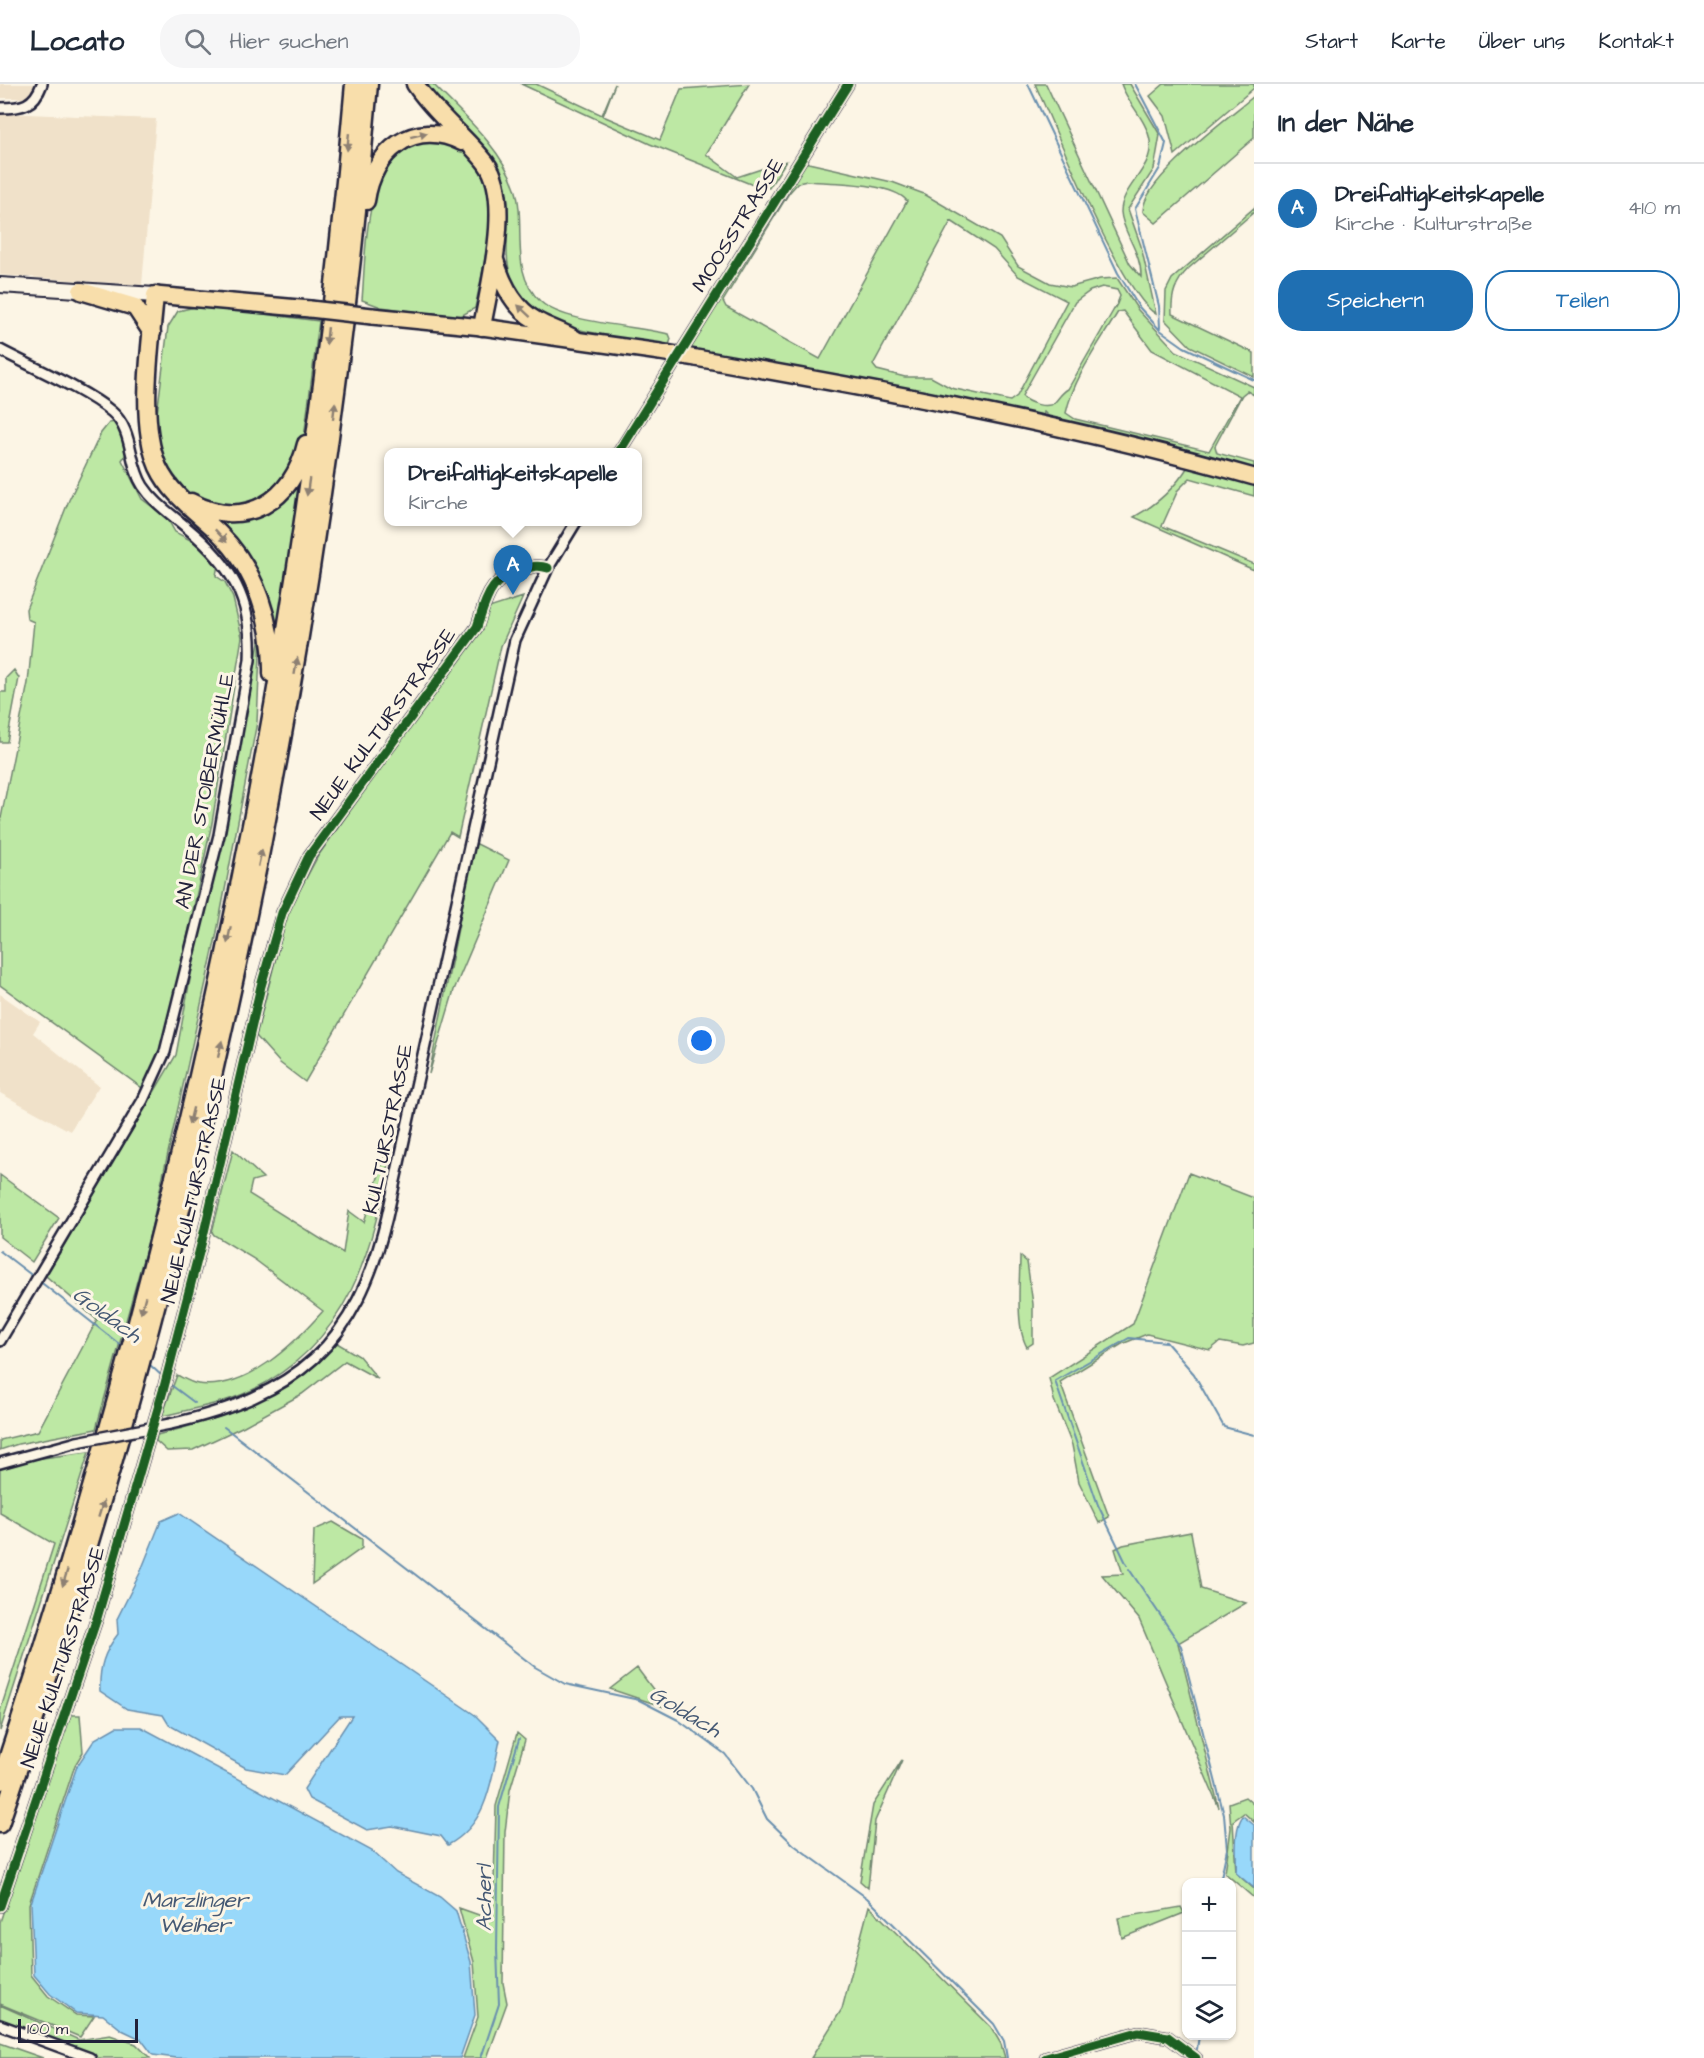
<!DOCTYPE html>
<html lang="de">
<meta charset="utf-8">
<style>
body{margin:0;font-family:"Architects Daughter",sans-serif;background:#f6f6f7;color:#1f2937}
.controls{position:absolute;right:18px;bottom:18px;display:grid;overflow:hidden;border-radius:12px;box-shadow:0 2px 4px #0004}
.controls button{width:54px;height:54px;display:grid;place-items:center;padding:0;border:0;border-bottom:2px solid #e0e1e3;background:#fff;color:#1f2937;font:30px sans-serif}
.scale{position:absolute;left:18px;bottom:15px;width:120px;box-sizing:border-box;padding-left:6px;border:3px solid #22223b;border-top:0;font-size:16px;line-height:21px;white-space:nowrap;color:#22223b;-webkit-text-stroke:4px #fcf5e5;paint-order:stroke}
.you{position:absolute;left:702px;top:957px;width:21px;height:21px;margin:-15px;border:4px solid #fff;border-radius:50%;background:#1a73e8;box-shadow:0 0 0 9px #1a73e833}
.badge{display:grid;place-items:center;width:39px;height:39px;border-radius:50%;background:#1f6fb2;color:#fff;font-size:20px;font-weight:700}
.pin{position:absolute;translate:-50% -50px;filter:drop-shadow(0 2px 3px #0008)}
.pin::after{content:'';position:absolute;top:32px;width:21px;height:18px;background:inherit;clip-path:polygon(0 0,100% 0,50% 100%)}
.popup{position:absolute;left:384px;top:364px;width:258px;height:78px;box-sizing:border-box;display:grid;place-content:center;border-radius:12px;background:#fff;filter:drop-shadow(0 2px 4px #0005);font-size:20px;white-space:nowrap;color:#747a83}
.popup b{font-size:22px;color:#1f2937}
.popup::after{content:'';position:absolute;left:50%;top:100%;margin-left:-12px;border:12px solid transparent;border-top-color:#fff}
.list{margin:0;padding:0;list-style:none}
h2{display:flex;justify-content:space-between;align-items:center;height:78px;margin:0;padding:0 24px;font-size:26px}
h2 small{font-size:20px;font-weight:400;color:#747a83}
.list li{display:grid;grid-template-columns:39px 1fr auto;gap:18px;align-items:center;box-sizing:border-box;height:90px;padding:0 24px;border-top:2px solid #e0e1e3}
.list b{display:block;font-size:22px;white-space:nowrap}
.list p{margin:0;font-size:20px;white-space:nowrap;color:#747a83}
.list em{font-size:20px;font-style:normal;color:#747a83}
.actions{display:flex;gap:12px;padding:18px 24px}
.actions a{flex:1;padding:14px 0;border:2px solid #1f6fb2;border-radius:24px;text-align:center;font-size:21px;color:#1f6fb2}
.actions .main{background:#1f6fb2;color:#fff}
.icon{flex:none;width:33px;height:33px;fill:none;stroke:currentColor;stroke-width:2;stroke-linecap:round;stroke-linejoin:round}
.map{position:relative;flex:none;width:1254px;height:1974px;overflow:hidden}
header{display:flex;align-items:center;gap:36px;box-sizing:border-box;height:84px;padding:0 30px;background:#fff;border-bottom:2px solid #e0e1e3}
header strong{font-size:28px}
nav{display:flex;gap:33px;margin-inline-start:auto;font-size:21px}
.search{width:420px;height:54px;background:#f6f6f7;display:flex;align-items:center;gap:15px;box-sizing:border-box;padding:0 21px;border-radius:24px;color:#747a83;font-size:22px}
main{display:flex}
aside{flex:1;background:#fff}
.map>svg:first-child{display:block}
.built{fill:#f0e1c9}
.green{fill:#bde8a4;stroke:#708570;stroke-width:1.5;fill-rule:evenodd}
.water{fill:#98d8fa;stroke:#698fae;stroke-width:1.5}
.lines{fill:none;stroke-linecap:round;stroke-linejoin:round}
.stream{stroke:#698fae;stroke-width:2}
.minor-casing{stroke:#22223b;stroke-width:14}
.secondary-casing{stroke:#22223b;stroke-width:18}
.primary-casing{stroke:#22223b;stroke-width:20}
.motorway-casing{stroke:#22223b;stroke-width:21}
.minor{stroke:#fcf5e5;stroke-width:9}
.secondary{stroke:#fcf5e5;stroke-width:14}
.primary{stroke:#f8deab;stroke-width:15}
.motorway{stroke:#f8deab;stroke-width:16}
.minor-bridge-casing{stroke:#22223b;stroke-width:14;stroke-linecap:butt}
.primary-bridge-casing{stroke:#22223b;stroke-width:20;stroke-linecap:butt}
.minor-bridge{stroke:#fcf5e5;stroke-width:9}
.primary-bridge{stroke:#f8deab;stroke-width:15}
.cycleway-casing{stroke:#fcf5e5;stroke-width:13}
.cycleway{stroke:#1b5e20;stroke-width:9}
.oneway{fill:#8d8073}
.labels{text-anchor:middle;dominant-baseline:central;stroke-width:6;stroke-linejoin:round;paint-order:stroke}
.street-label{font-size:21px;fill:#22223b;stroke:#fcf5e5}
.water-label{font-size:22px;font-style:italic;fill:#455974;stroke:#fcf5e5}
</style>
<header>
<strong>Locato</strong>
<div class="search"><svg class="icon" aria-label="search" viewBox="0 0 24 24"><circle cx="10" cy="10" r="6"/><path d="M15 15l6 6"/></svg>Hier suchen</div>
<nav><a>Start</a><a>Karte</a><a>Über uns</a><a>Kontakt</a></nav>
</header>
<main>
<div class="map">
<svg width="1254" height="1974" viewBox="0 0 1254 1974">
<rect width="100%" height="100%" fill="#fcf5e5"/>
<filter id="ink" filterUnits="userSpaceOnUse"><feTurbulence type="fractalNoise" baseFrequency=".0167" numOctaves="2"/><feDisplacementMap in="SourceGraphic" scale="12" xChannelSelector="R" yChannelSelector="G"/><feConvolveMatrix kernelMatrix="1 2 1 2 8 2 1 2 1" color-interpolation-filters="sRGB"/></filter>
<g filter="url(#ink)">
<!-- built -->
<path class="built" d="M0,0H36L33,10L27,14H0Z
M0,29L156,35L142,201L0,191Z
M0,910L40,938L33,949L99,1002L70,1047L0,1009Z"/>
<!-- green -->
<path class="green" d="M423,0H433C462,30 501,63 515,104C527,141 508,188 541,218C564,239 637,242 669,250L671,255L669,261H659C597,247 506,249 507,165C507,138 512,109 499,84C487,59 462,45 443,25C436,17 430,8 423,0Z
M521,0H536L602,31L615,0L603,32L660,56L681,5L749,0L706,70L737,93L786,77L769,104L753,101L650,60Z
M1035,0H1046L1130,180L1141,193C1142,169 1122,148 1121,128C1121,102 1154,85 1150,57C1147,36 1128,20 1121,0H1130L1160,51L1154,85L1128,125L1141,162L1156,230C1122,211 1055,43 1035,0Z
M1164,0H1254V4L1175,71L1165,32L1150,12Z
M1254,12V54L1156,139L1143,128C1141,97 1229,33 1254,12Z
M445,57C453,60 463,64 470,69C507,102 483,183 475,224L459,233L381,223L362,216C366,173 363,70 417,58C426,56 436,57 445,57Z
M804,78L892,98L924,110L1000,154L1018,182L1050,199L1071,203L1100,195L1117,194L1138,226L1176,267L1254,303V311L1247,307L1242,311L1215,362L1217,369L1254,379V388L1055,339L1044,328L1043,332L687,264ZM807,97C830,99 893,98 907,117L820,275L726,223L723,217L789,109L798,99ZM951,137L994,165L1018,192L1067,217L1017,312L1010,317L951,304L931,293H905L877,286L873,281ZM1102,203L1117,206L1120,212L1117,220L1068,305C1061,309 1059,314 1054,319C1047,325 1027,319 1022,312L1024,308L1075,218L1090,207ZM1123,227L1152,266L1240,312L1209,367L1075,335L1066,329C1074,293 1099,260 1118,228Z
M1254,124V128L1189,184C1175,198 1171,211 1172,230L1254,269V293L1190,262L1165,236L1166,207L1172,195Z
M199,222L319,237L303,361L277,410L229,427L189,412L164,382L158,352L157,330L168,243L178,227Z
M116,338L121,344L126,370L122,376L142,415L167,434L175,448L196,459L218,480L216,492L225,498L233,514L242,553L212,739L164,961L145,1006L0,901V739L28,599L34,538L27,535L26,525L69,416L101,349L109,339Z
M1189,381L1254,399V412L1190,394L1178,406L1162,442L1254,480V486L1134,433C1158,420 1175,404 1189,381Z
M298,397L300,398L276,557L271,533L198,427L220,435Z
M523,513L501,562L458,753L450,748L305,998L280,979L256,952L287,830L318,772L484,537L489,524Z
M261,547L257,638L216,853L150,1150L96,1345L18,1360L0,1366V1356L38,1347L97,1236L46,1192L176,971L200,842L228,728Z
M14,586L19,594L7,658H0V608H6V594Z
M475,759L509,776L454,906L429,990Z
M233,1066L263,1094L252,1097L249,1110L343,1169L349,1127L364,1138L386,1068L391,1069C371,1169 350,1259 250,1307C223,1320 191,1325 162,1332L177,1291C183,1294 191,1299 198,1300C247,1307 294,1260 323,1227L254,1175L214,1151L212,1148Z
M1189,1089L1254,1114V1259L1243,1262L1220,1258L1210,1266L1147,1250L1122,1260L1060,1298L1109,1433L1099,1439L1079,1398L1072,1361L1054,1316L1049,1294L1133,1240Z
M0,1091L59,1134L32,1178L0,1153Z
M1020,1172L1027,1178L1033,1220V1259L1027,1263C1015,1244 1020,1195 1020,1172Z
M337,1259L359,1272L378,1295L345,1277L302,1310L244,1342L193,1366L167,1367L156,1357L157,1351C234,1330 279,1317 337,1259Z
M89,1368L0,1647V1627L54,1460L0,1429V1385L35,1375Z
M333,1438L362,1455V1464L312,1500L314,1446Z
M1191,1448L1201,1505L1246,1519L1178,1559L1219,1724L1139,1535L1102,1491L1123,1490L1115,1465L1123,1461Z
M637,1584L667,1624L610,1605Z
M67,1631H80L83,1668L75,1681L29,1820L31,1891L48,1912L76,1931L94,1932L80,1953L0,1920V1838Z
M517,1649L525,1656L510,1706L505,1748L503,1899L507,1919L487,1974H463L478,1933L474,1878L459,1824L493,1836L496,1722Z
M902,1676L875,1737L868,1804L860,1797L873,1721Z
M1245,1713L1254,1721V1738L1244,1729L1233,1737L1236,1789L1254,1805V1814L1225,1789L1231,1744L1229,1719Z
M869,1822L991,1943L1001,1960L1005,1974H811L842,1925Z
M1181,1823L1184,1829L1122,1854L1118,1834Z
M0,1921L79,1956L110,1951L136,1960L150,1974H95L0,1936Z
M0,1959L43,1974H0Z"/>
<!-- water -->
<path class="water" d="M179,1429L475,1631L500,1656C491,1698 488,1739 448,1761L441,1752L392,1742L367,1746L309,1715L304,1705L352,1632H340L285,1691L246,1684L169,1641L163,1631L127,1625L100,1607C99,1583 104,1568 118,1550L117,1535L140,1489L161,1437Z
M116,1643H141L372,1767L396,1789L440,1813L456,1827L471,1878L475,1931L460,1974H176L153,1971L141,1955L122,1946L103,1931L76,1929L50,1910L34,1891L31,1819L77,1682L95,1655Z
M1243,1732L1254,1741V1804L1236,1789C1237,1774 1233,1744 1243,1732Z"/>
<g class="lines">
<!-- stream -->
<path class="stream" d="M1028,0L1118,189L1139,223L1160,246L1184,263L1254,296
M1135,0L1166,59L1160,84L1135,125L1159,222L1160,244
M0,1167L34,1193
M38,1196L123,1263
M148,1279L164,1294
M167,1298L195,1319
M224,1343L535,1583L565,1600L639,1616L678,1636L725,1670L752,1705L767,1735L794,1761L867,1814L994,1940L1004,1957L1007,1974
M1127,1481L1098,1421L1055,1297L1129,1254L1166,1258L1194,1290L1224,1343L1254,1351
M1129,1485L1181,1562L1224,1731L1227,1765L1220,1798
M1197,1965L1199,1952
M481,1974L499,1920L497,1865L499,1723L519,1655"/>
<!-- minor casing -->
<g class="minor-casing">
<path id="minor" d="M0,24C22,24 34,22 42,0
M0,266C32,283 86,306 112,328C134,347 128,379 143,402C154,419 171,430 186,443C231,480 253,516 250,576L219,751L165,968L143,1016L0,1257
M619,368L848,0
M170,1340C297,1311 356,1262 387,1133L515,556L548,484L576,438
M0,1379L77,1358
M0,1822L97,1534L163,1307L202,1157L261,902L282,829L309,772L477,543C487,513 490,493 525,485C534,482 539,481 548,484
M0,1941L90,1974
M1046,1974L1138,1948L1168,1953L1196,1974"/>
</g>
<!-- secondary casing -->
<g class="secondary-casing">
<path id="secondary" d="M0,201L155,211"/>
</g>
<!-- primary casing -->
<g class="primary-casing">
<path id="primary" d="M155,211L310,225
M372,232L482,243L660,268
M696,274C884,307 1071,341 1254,393"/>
</g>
<!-- motorway casing -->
<g class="motorway-casing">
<path id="motorway" d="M415,0C435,30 464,51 486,79C513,115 489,202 482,243
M366,117C373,67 413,34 462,58
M495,176C502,199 515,225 537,237C549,244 562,247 575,255
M81,207L135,223L152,249
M155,211C151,260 138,337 158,383C171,411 197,428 219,449C256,485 273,539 272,590
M191,418C245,447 293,417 306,360
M0,1697C183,1146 305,578 354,0
M0,1740C191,1177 319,593 369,0"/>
</g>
<!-- minor -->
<use href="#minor" class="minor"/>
<!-- secondary -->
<use href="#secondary" class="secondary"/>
<!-- primary -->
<use href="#primary" class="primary"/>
<!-- motorway -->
<use href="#motorway" class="motorway"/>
<!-- minor-bridge casing -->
<g class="minor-bridge-casing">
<path id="minor-bridge" d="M77,1358L170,1340"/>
</g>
<!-- primary-bridge casing -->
<g class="primary-bridge-casing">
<path id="primary-bridge" d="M310,225L372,232
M660,268L696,274"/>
</g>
<!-- minor-bridge -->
<use href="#minor-bridge" class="minor-bridge"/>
<!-- primary-bridge -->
<use href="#primary-bridge" class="primary-bridge"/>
<!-- cycleway casing -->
<g class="cycleway-casing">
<path id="cycleway" d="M619,368L848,0
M0,1822L97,1534L163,1307L202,1157L261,902L282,829L309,772L477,543C487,513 490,493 525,485C534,482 539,481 548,484
M1046,1974L1138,1948L1168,1953L1196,1974"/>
</g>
<!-- cycleway -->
<use href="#cycleway" class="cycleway"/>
</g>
<!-- one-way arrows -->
<defs><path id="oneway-solid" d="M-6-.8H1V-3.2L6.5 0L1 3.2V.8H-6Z" transform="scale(1.5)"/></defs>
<g class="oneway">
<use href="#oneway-solid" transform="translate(419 51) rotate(-14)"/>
<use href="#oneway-solid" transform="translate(348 58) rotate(96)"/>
<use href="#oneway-solid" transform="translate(524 227) rotate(-137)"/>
<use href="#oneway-solid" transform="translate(327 252) rotate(96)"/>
<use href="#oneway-solid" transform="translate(334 327) rotate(-83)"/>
<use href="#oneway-solid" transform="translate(308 403) rotate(98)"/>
<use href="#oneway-solid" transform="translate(221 452) rotate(47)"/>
<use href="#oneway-solid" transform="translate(296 582) rotate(-80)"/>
<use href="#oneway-solid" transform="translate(260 774) rotate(-78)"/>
<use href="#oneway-solid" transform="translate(229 851) rotate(102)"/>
<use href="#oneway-solid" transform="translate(220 965) rotate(-77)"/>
<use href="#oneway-solid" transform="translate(191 1032) rotate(104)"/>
<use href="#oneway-solid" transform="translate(143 1221) rotate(105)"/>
<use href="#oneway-solid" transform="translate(101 1425) rotate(-73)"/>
<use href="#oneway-solid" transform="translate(65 1494) rotate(107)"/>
</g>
</g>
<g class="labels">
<!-- street labels -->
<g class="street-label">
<text transform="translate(738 141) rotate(-58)">MOOSSTRASSE</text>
<text transform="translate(383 640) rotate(-54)">NEUE KULTURSTRASSE</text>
<text transform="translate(205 707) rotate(-79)">AN DER STOIBERMÜHLE</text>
<text transform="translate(388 1045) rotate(-78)">KULTURSTRASSE</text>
<text transform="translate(194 1106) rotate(-77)">NEUE KULTURSTRASSE</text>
<text transform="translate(63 1573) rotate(-72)">NEUE KULTURSTRASSE</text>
</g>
<!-- water labels -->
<g class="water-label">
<text transform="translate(107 1231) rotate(36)">Goldach</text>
<text transform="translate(685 1628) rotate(31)">Goldach</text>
<text transform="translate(484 1814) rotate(-90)">Acherl</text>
<text x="195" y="1816">Marzlinger<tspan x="195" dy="25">Weiher</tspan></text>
</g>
</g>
</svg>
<div class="controls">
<button>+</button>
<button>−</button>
<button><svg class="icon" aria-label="layers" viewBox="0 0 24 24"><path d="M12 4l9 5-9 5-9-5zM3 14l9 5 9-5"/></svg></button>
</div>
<div class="scale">100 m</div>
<div class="you"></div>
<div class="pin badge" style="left:513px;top:511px">A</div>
<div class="popup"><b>Dreifaltigkeitskapelle</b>Kirche</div>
</div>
<aside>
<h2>In der Nähe<small></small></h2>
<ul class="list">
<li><span class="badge">A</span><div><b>Dreifaltigkeitskapelle</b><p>Kirche · Kulturstraße</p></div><em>410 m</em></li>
</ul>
<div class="actions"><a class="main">Speichern</a><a>Teilen</a></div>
</aside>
</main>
